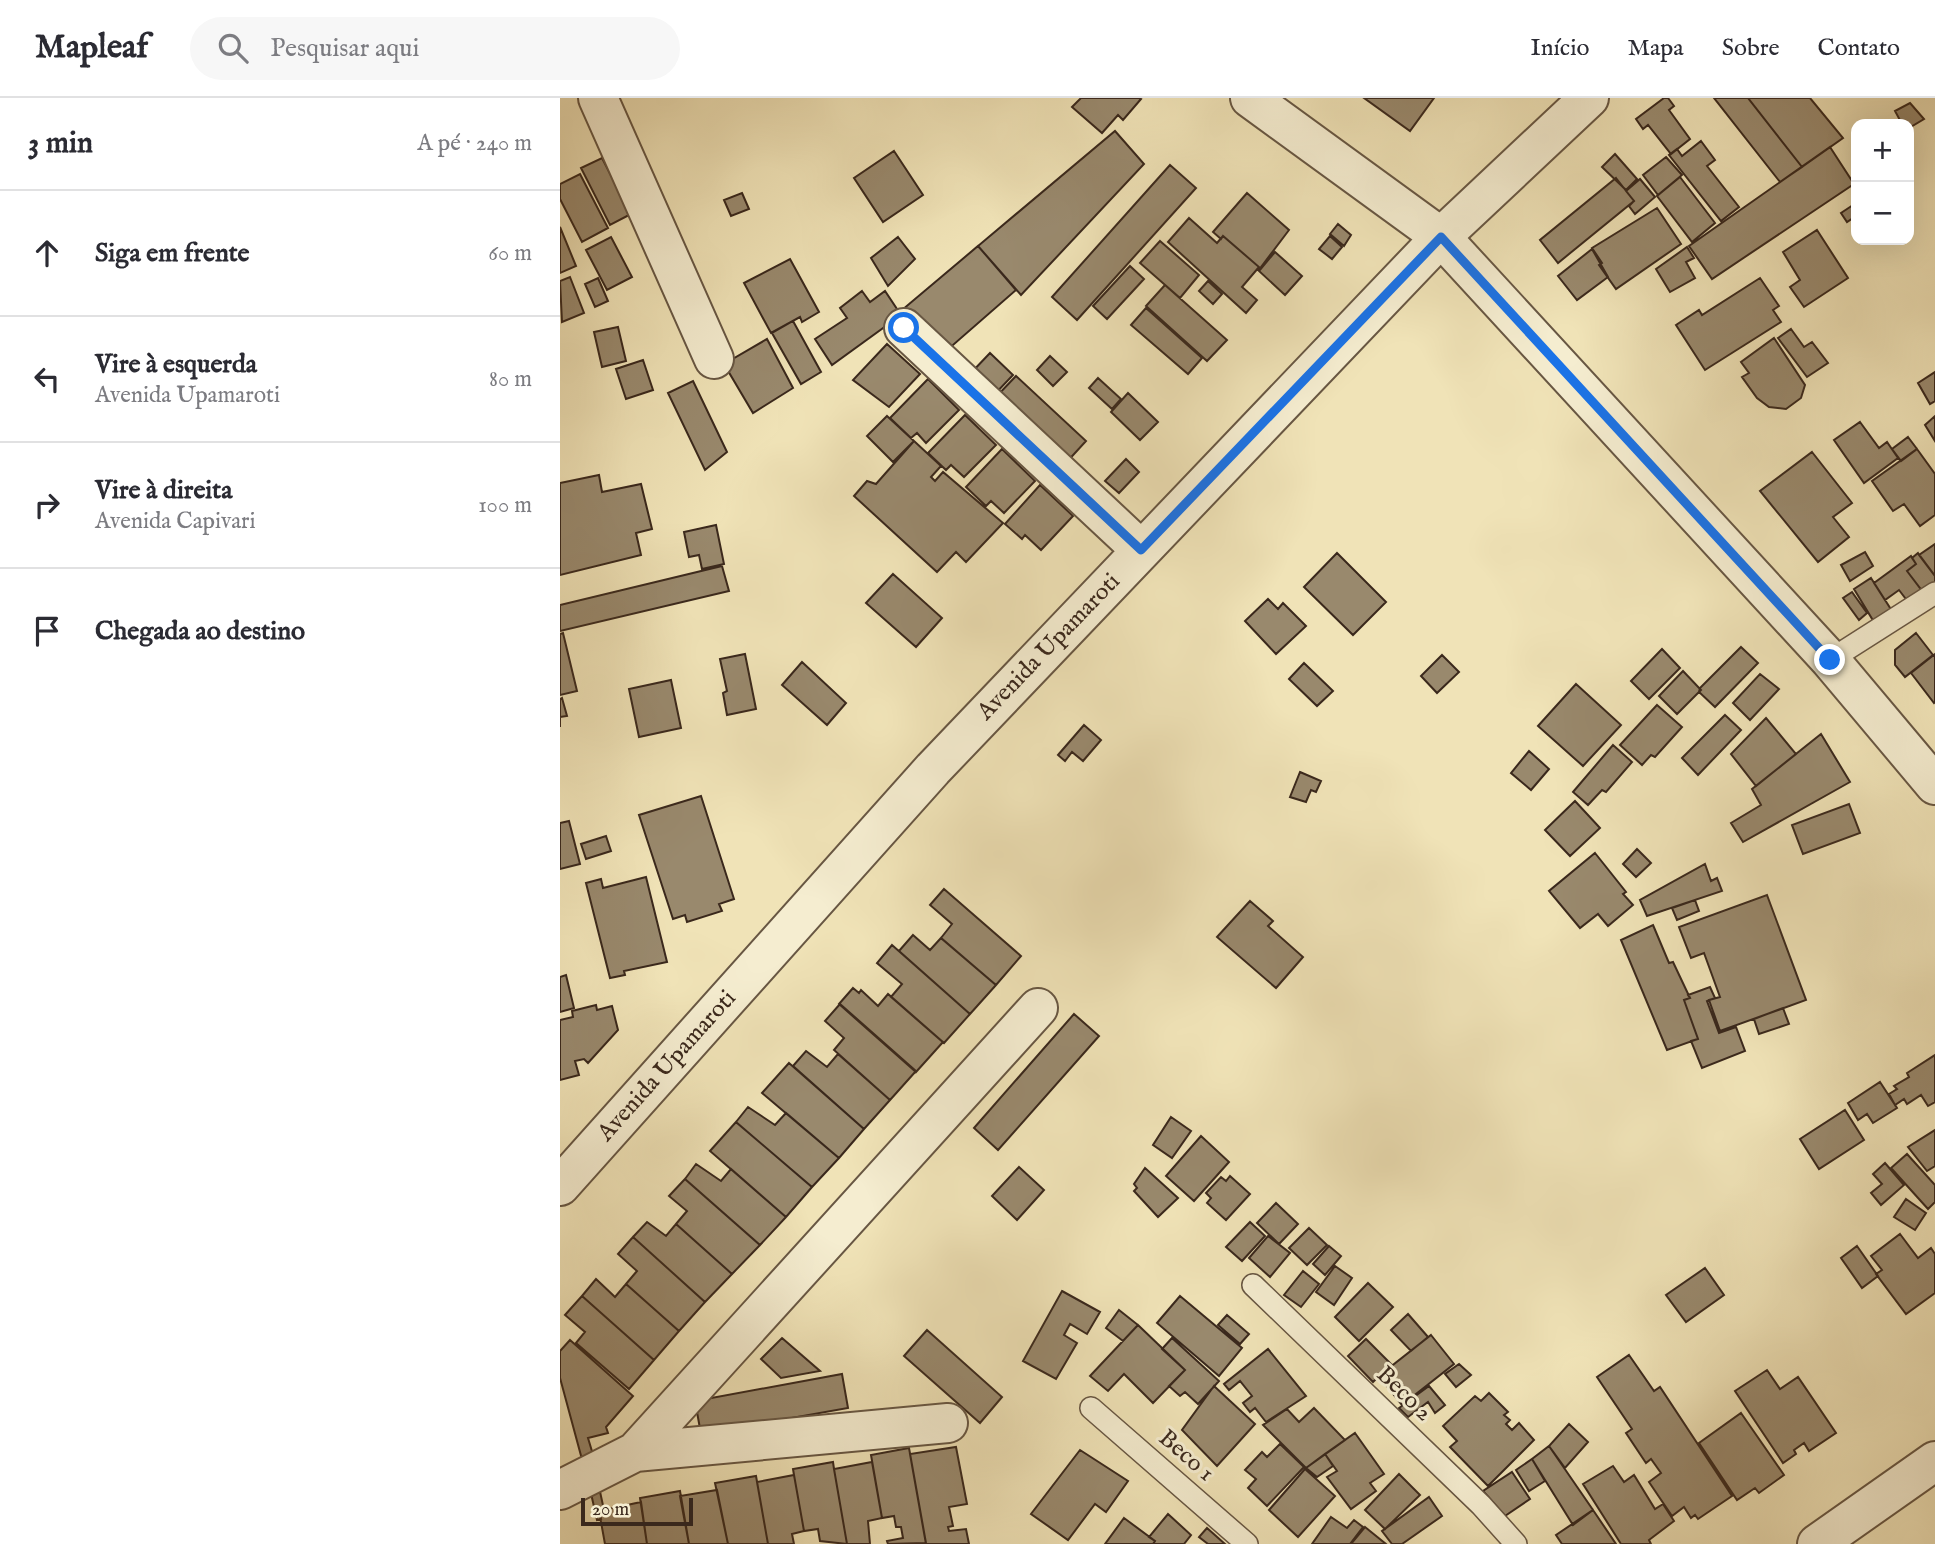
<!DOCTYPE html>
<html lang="pt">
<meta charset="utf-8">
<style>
body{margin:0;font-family:"IM FELL English",serif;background:#f7f7f7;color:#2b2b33}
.controls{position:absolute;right:21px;top:21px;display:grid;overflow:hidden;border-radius:14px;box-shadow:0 7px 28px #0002}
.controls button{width:63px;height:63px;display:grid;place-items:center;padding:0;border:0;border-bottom:2px solid #e1e1e2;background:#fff;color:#2b2b33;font:35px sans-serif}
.scale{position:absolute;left:21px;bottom:18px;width:112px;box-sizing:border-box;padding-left:7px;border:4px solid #3a281c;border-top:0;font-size:19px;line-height:24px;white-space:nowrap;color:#3a281c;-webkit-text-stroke:5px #f5edd0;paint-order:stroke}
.stop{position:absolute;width:21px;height:21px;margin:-16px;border:5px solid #1a73e8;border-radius:50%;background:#fff}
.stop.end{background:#1a73e8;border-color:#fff;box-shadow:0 2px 7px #0008}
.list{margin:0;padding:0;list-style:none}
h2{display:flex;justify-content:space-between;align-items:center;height:91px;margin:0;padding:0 28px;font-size:30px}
h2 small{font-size:23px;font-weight:400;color:#7c7c81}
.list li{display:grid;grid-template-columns:46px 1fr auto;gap:21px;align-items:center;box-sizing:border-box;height:126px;padding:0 28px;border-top:2px solid #e1e1e2}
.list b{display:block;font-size:26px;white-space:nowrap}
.list p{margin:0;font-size:23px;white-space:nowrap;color:#7c7c81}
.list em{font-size:23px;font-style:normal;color:#7c7c81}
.icon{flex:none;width:38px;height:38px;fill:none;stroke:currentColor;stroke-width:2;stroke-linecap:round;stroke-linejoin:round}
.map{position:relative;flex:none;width:1375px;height:1446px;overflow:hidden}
header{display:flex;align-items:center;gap:42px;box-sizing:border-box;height:98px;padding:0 35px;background:#fff;border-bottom:2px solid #e1e1e2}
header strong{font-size:33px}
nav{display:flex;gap:38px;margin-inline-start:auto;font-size:24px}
.search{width:490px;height:63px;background:#f7f7f7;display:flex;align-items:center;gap:18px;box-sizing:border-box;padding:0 24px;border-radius:38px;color:#7c7c81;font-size:26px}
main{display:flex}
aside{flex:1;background:#fff}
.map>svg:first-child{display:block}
.building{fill:#99896d;stroke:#3a281c;stroke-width:2}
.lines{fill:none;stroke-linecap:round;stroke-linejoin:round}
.service-casing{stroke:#685743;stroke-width:24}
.minor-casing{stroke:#685743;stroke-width:42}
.tertiary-casing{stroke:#685743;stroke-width:42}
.service{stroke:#f5edd0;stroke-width:21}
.minor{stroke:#f5edd0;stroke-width:38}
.tertiary{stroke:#f5edd0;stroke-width:38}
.route{stroke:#1a73e8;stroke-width:9}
.labels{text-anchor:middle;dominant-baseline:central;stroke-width:6;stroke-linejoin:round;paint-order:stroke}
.street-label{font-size:24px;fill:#3a281c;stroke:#f5edd0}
</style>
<header>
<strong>Mapleaf</strong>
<div class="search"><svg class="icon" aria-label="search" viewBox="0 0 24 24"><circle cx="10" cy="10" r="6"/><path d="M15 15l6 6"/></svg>Pesquisar aqui</div>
<nav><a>Início</a><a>Mapa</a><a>Sobre</a><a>Contato</a></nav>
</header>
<main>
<aside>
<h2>3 min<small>A pé · 240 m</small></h2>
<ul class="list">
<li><svg class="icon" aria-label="ahead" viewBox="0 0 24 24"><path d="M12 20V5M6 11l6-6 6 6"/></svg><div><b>Siga em frente</b></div><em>60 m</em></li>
<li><svg class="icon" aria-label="left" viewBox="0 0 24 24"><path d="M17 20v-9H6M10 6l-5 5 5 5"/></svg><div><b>Vire à esquerda</b><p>Avenida Upamaroti</p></div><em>80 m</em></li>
<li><svg class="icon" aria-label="right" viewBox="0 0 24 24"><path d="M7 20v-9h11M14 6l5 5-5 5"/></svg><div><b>Vire à direita</b><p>Avenida Capivari</p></div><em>100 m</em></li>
<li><svg class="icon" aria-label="arrive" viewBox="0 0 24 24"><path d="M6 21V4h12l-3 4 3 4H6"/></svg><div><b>Chegada ao destino</b></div></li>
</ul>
</aside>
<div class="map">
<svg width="1375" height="1446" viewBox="0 0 1375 1446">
<rect width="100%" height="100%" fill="#f0e3b7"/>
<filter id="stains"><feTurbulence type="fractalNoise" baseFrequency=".00286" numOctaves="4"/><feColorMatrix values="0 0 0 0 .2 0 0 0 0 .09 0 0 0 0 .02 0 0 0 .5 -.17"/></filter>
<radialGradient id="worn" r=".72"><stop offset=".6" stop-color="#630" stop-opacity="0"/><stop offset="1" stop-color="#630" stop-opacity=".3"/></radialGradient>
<!-- building -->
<path class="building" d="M521,0H579L581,1L563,22L558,17L542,35L512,9Z
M804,0H874L850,33Z
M1104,0H1108L1114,8L1109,12L1130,41L1111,56L1088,27L1083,31L1076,21Z
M1154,0H1188L1242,69L1220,84Z
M1188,0H1250L1283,40L1242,69Z
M1350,5L1364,21L1349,30V26H1342L1335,13Z
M555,33L584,66L461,197L418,148Z
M1141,43L1155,62L1147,68L1179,109L1161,123L1109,57L1117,51L1122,58Z
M1270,49L1294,86L1152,181L1129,148Z
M334,53L363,97L323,124L294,80Z
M1055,56L1077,81L1066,92L1042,69Z
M1106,59L1122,77L1098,97L1083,77Z
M42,60L71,116L50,127L21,70Z
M610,67L636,90L517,222L492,199Z
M20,76L48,130L22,144L0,101V86Z
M1120,79L1155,125L1132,144L1097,98Z
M1056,80L1074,103L998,165L980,142Z
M1080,81L1095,99L1075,116L1069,108L1074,103L1066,93Z
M182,95L189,111L171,118L164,102Z
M687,95L729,132L698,173L699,169L663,138L661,141L653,134Z
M1296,105V118L1287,124L1281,115Z
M1097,110L1121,146L1056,191L1039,167L1042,165L1032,150Z
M629,120L657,145L663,138L699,169L682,189L697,202L686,215L608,144Z
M778,126L791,137L784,148L770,136Z
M0,129L16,168L0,175Z
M1257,132L1288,180L1244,209L1230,189L1240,182L1223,154Z
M770,138L782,149L772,161L759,151Z
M51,139L72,179L47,192L26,152Z
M338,139L355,161L328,188L311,160Z
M600,143L639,177L620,200L580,165Z
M418,148L456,192L385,254L342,212Z
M1127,149L1134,160L1126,164L1135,180L1110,194L1096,171Z
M1032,151L1048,179L1017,202L998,178Z
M715,154L742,178L725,197L699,173Z
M230,161L259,214L242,224L240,219L211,235L184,185Z
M570,168L584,181L547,221L533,208Z
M10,179L24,215L2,224L0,183Z
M38,180L48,203L35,209L25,186Z
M1200,180L1219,208L1213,212L1221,224L1145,272L1116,227L1139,212L1142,217Z
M648,183L662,196L653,206L639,193Z
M605,187L667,242L647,263L586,208Z
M302,193L310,204L325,193L341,217L272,267L255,241L287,220L280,210Z
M586,210L642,260L628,276L571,227Z
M233,223L261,274L241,286L212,235Z
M58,229L66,263L42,269L34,234Z
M1231,231L1244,249L1252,244L1268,265L1247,279L1218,240Z
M1214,240L1245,287L1241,300L1226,311L1209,309L1197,300L1182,279L1189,275L1181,264Z
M207,241L233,290L193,315L164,266Z
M327,246L360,276L329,309L293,282Z
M430,255L453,277L432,299L409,277Z
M490,258L507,274L493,288L477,272Z
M83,262L93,292L66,301L56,271Z
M1375,274V303L1370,306L1358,285Z
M456,278L526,343L504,367L433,302Z
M538,280L561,301L552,311L529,290Z
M368,281L399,312L366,345L357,335L351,340L330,320Z
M133,283L167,354L145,372L108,295Z
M568,295L598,324L580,342L551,314Z
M405,317L436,347L404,379L391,367L386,372L368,355Z
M327,318L354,343L333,364L307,338Z
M1375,318V343L1365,327Z
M1300,324L1319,350L1327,344L1338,360L1304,385L1274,342Z
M1348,339L1357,351L1341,363L1332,351Z
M354,343L381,368L371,379L375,383L383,374L443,425L406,464L396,454L377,474L294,398L307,383L316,386Z
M442,351L475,383L444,415L431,403L426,408L406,389Z
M1357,351L1375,376V417L1360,428L1344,406L1333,413L1312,383Z
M1252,354L1292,405L1273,419L1289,439L1258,464L1200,393Z
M566,361L579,374L559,395L545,383Z
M39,377L42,394L81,386L92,431L76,435L81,457L0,477V385Z
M480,387L513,418L481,452L465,437L462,441L445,426Z
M156,427L164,466L142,471L139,457L129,459L124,434Z
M1375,446V478L1359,457Z
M1305,454L1313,468L1290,483L1281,467Z
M777,455L826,504L793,537L744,489Z
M1358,455L1375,478V485L1363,494L1347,473L1356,466L1352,460Z
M1351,458L1356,466L1347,473L1363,494L1349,505L1339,492L1325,502L1314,485Z
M162,468L169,493L0,533V507Z
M333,476L382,520L356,549L306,505Z
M1311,480L1332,513L1314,524L1294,491Z
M1292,494L1307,515L1299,522L1283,500Z
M708,501L718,511L723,505L746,528L716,556L685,523Z
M3,535L17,593L0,597V536Z
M1356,535L1373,557L1345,579L1335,567V552Z
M1181,549L1198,565L1155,609L1139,594L1140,590Z
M1102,551L1120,570L1089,601L1071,583Z
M185,556L196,611L167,617L163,595L167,593L160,561Z
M1375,556V604L1374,605L1351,575Z
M882,557L899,574L877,595L861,578Z
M242,564L286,605L267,627L222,587Z
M744,565L773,593L757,608L729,581Z
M1123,573L1141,592L1117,616L1099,598Z
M1200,576L1219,591L1190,622L1173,605Z
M111,582L121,630L79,639L69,591Z
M1016,586L1061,627L1023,668L978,628Z
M2,600L7,618L0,619V629V601Z
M1097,607L1122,629L1095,659L1091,657L1082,667L1060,647Z
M1165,617L1181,632L1138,677L1122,660Z
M1206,620L1236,656L1196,688L1171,656Z
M524,627L541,642L523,663L512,654L505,663L498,657Z
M1261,636L1290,684L1183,744L1171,725L1201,707L1192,691Z
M1053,647L1072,664L1046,694L1042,692L1028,707L1013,694Z
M969,653L989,671L971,692L951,675Z
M740,674L761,683L756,694L751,692L746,704L730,699Z
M141,698L174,801L159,806L162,813L127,824L125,817L113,821L79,717Z
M1015,703L1040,730L1010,758L985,732Z
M1289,706L1300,735L1243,756L1232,727Z
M9,723L20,766L0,771V725Z
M46,738L51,753L26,761L21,746Z
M1077,751L1091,765L1076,779L1063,766Z
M1035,755L1066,794L1063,796L1073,807L1048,828L1038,816L1020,830L989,793Z
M1145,766L1151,783L1157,780L1162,793L1087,818L1080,802Z
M86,779L107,864L64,873L65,877L50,880L26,785L41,781L43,790Z
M384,791L461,858L436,887L381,840L392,826L370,807Z
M1207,797L1246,902L1160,933L1149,902L1160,899L1144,855L1131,860L1119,829Z
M1135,802L1139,813L1117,822L1112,810Z
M690,803L713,823L708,828L743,859L716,890L657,839Z
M1093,827L1109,865L1113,864L1130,900L1124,902L1138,941L1107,952L1061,842Z
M353,837L370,852L381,840L436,887L410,916L339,853Z
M332,847L410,916L384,945L331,899L342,886L317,865Z
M6,877L14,910L0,914V879Z
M1150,889L1155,900L1147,903L1159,935L1176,929L1185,953L1142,970L1131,943L1138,941L1124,902L1130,900L1128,897Z
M293,890L299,895L301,892L318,908L328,896L383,944L356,974L279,906Z
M280,906L356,973L330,1002L274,952L284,940L265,923Z
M36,907L37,912L52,908L58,932L28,965L24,961L15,963L19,977L0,982V922L13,919L12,913Z
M1223,910L1229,926L1199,936L1194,921Z
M514,916L539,938L438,1052L414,1030Z
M246,953L267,969L278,956L330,1002L304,1031L233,968Z
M1375,957V1004L1368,1008L1361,997L1347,1006L1344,1001L1335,1007L1329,996L1337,991L1334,988L1349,979L1347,975Z
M229,965L304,1031L279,1060L202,995Z
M1320,984L1337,1010L1313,1025L1307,1016L1298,1022L1288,1005Z
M188,1009L215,1027L226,1015L279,1060L252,1089L176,1024Z
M1285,1012L1304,1042L1259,1071L1240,1041Z
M611,1019L631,1033L612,1060L593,1047Z
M176,1024L252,1089L226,1119L150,1053Z
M1375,1032V1068L1367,1073L1348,1049Z
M641,1038L669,1064L634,1103L606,1078Z
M1347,1056L1375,1087V1104L1368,1111L1331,1070Z
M1325,1065L1344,1087L1321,1107L1311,1095L1322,1086L1313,1076Z
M136,1066L161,1083L171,1071L226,1119L200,1147L125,1081Z
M459,1069L484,1092L457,1122L432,1098Z
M585,1070L618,1100L598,1119L574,1093L577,1090L574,1086Z
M670,1078L690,1096L666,1122L647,1105L651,1100L646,1095L661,1079L666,1083Z
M125,1081L200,1147L172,1176L116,1126L127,1113L109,1098Z
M1346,1101L1366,1115L1355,1132L1334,1119Z
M716,1105L738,1126L719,1146L697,1125Z
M87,1124L106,1138L116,1126L172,1176L145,1204L73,1139Z
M690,1124L705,1138L682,1163L666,1149Z
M749,1130L767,1147L747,1167L729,1150Z
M1340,1136L1358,1160L1371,1150L1375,1156V1195L1346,1216L1316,1176L1322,1172L1311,1158Z
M708,1138L730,1155L710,1179L689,1160Z
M73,1139L145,1204L119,1233L66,1186L77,1173L58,1156Z
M769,1148L781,1158L765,1177L753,1166Z
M1297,1148L1318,1178L1302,1190L1281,1160Z
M775,1168L792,1180L774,1207L756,1194Z
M1145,1170L1164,1197L1126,1224L1106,1197Z
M743,1173L759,1186L741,1209L724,1197Z
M36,1181L55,1199L66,1186L119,1233L94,1262L22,1198Z
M808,1185L833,1209L799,1243L775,1219Z
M502,1193L540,1214L527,1236L510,1226L504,1237L517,1245L496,1281L463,1263Z
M22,1198L94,1262L69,1291L16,1245L25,1234L5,1217Z
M620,1198L682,1250L659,1278L597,1225Z
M559,1212L578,1227L563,1243L546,1230Z
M848,1216L868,1239L851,1253L831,1232Z
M667,1217L689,1236L680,1246L658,1227Z
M578,1227L625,1272L593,1305L564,1276L548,1293L530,1278Z
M367,1232L442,1299L420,1325L344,1258Z
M871,1237L894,1266L842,1307L826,1287L831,1283L824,1274Z
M222,1240L260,1273L221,1280L201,1261Z
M612,1240L659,1283L638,1306L625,1294L620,1298L609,1288L625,1272L602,1251Z
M806,1241L831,1266L813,1284L788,1258Z
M10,1242L73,1298L46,1329L48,1335L28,1340L34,1360L23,1365L0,1280V1253Z
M708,1251L746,1298L706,1324L695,1310L690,1314L683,1305L692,1298L680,1283L669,1292L664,1286Z
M1069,1257L1094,1293L1100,1289L1172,1398L1138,1421L1135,1417L1131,1420L1124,1409L1112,1418L1089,1384L1101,1375L1091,1361L1086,1365L1066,1335L1072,1331L1037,1279Z
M899,1266L911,1277L896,1289L885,1276Z
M1207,1272L1220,1291L1238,1279L1276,1335L1249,1353L1244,1345L1234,1352L1236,1356L1223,1365L1175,1293Z
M282,1276L288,1310L141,1336L135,1303Z
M654,1288L695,1326L657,1368L622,1332Z
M869,1288L885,1307L875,1315L868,1304L848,1319L839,1310Z
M929,1295L948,1314L944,1317L950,1322L946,1326L952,1332L959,1325L974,1342L928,1388L890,1349L897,1343L883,1328L915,1298L921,1303Z
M754,1310L785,1342L746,1370L703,1327L727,1311L739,1324Z
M1181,1315L1224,1377L1199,1395L1195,1390L1177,1402L1139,1345Z
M1009,1326L1028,1344L1005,1370L989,1348Z
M795,1335L824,1376L810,1385L816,1393L791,1411L767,1379L777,1373L765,1356Z
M720,1346L744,1369L707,1408L688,1390L696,1381L685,1372L702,1354L707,1359Z
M989,1348L1033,1412L1013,1427L972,1361Z
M396,1349L407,1406L389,1409L393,1428L388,1429L389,1433L406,1431L409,1446H366L350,1356Z
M349,1350L366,1445L328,1446L327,1443L343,1440L341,1429H336L334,1418L322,1420L311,1357Z
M520,1352L568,1383L546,1414L535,1406L508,1442L471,1416Z
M765,1356L773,1368L757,1379L746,1370Z
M972,1361L985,1383L969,1393L956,1372Z
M273,1364L274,1371L287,1446L260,1443L258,1431L244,1433L234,1377L233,1371Z
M312,1364L322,1420L308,1423L310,1446H287L274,1371Z
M1053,1368L1064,1384L1074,1377L1095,1411L1103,1406L1114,1423L1089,1442L1091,1446H1061L1023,1386Z
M745,1371L775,1398L738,1439L709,1412Z
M952,1374L970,1401L945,1418L923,1393Z
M839,1376L860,1397L825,1431L805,1412Z
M234,1377L244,1433L232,1436L234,1446H208L197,1384Z
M196,1378L208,1446H168L155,1385Z
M39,1389L44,1412L39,1413L41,1421L37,1422L30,1391Z
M157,1392L168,1446H129L120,1398Z
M120,1393L129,1446H87L80,1400Z
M869,1399L882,1418L842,1446H832L822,1433Z
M81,1404L87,1446H45L39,1413Z
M1033,1412L1056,1446H1002L996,1437Z
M608,1416L631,1437L624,1446H593L595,1443L589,1439Z
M771,1419L787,1430L794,1422L803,1429L790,1446H752Z
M564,1420L595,1443L593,1446H545Z
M805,1429L826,1446H791Z
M647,1430L665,1446H648L639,1439Z"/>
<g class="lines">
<!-- service casing -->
<g class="service-casing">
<path id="service" d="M1270,562L1375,495
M693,1187L921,1407L956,1446
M531,1310L687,1446"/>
</g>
<!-- minor casing -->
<g class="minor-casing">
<path id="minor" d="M38,0L154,261
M344,230L581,452
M0,1088L373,671L881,139L1029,0
M75,1354L388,1325
M0,1392L75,1354L478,910
M1257,1446L1375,1363"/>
</g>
<!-- tertiary casing -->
<g class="tertiary-casing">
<path id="tertiary" d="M690,0L881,139L1270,562L1375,687"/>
</g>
<!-- service -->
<use href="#service" class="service"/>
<!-- minor -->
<use href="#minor" class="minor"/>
<!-- tertiary -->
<use href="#tertiary" class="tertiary"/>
</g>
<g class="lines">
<!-- route -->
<path class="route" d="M344,230L581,452L881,139L1270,562"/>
</g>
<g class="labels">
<!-- street labels -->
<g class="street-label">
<text transform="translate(489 549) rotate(-46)">Avenida Upamaroti</text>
<text transform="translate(107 968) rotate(-48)">Avenida Upamaroti</text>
<text transform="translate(844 1296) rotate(44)">Beco 2</text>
<text transform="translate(626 1358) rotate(41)">Beco 1</text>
</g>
</g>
<rect width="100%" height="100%" filter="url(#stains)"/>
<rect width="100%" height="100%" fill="url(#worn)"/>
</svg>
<div class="controls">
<button>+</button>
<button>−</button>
</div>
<div class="scale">20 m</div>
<div class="stop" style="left:344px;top:230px"></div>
<div class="stop end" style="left:1270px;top:562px"></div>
</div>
</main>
